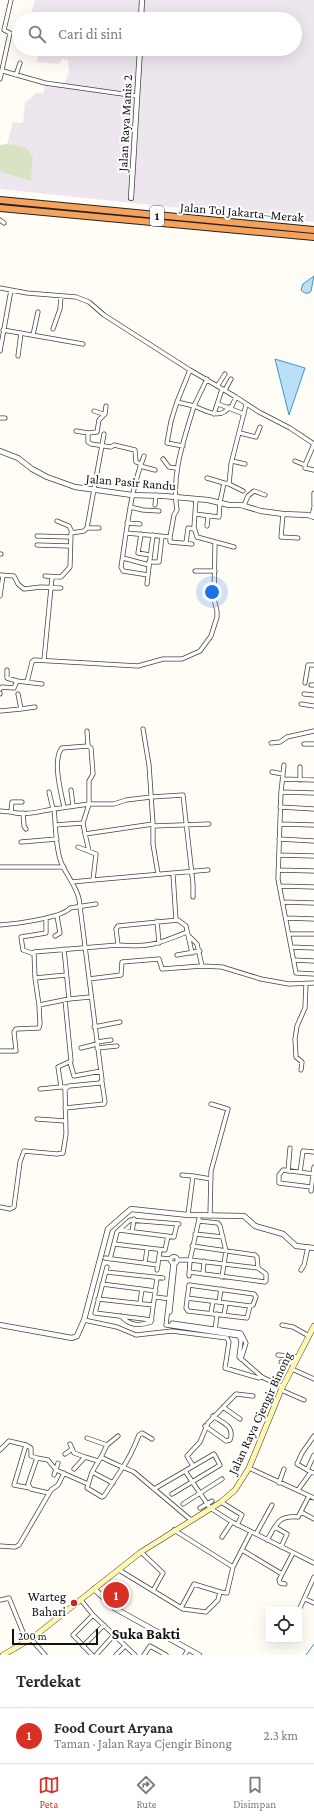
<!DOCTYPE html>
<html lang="id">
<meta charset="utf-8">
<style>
body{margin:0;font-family:"Crimson Pro",serif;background:#f7f7f7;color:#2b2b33}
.controls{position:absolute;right:12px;bottom:12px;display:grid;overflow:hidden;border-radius:0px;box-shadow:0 4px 16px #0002}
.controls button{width:36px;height:36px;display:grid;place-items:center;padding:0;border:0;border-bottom:1px solid #e1e1e2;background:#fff;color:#2b2b33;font:20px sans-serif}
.scale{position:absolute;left:12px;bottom:10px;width:86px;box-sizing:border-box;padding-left:4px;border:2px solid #111;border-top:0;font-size:11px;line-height:14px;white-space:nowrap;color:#111;-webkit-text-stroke:3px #fff;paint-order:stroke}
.you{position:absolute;left:212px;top:592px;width:14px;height:14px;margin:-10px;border:3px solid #fff;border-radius:50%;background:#1a73e8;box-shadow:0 0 0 6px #1a73e833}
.badge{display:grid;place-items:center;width:26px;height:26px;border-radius:50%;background:#d93025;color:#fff;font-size:13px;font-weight:700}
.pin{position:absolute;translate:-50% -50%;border:2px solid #fff;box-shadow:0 1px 4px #0006}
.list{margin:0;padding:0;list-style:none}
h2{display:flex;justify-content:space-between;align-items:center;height:52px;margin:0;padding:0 16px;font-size:17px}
h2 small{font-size:13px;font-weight:400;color:#7c7c81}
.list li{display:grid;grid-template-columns:26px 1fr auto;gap:12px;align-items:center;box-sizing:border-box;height:56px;padding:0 16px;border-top:1px solid #e1e1e2}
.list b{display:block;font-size:15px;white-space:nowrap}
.list p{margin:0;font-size:13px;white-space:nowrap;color:#7c7c81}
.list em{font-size:13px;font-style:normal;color:#7c7c81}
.icon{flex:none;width:22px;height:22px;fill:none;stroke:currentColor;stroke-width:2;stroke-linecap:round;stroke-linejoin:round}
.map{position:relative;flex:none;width:314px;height:1655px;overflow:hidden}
.search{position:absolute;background:#fff;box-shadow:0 4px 16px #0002;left:12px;right:12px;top:12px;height:44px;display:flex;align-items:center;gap:10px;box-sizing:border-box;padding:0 14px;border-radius:22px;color:#7c7c81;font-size:15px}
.sheet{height:108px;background:#fff}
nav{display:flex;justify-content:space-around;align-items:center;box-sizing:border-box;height:56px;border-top:1px solid #e1e1e2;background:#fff;font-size:11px;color:#7c7c81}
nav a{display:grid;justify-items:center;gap:2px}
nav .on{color:#d93025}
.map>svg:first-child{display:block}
.industrial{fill:#eee6ef}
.cemetery{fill:#d9e3c4}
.water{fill:#b9e0f7;stroke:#3f96cf}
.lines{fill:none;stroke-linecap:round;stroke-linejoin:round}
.stream{stroke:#3f96cf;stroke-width:1}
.minor-casing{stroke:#444;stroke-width:5}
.tertiary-casing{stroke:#444;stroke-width:6}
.secondary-casing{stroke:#333;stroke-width:6}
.motorway-casing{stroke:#222;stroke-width:8}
.minor{stroke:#fff;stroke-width:3.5}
.tertiary{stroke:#fff;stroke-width:4.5}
.secondary{stroke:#fff6b0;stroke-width:5}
.motorway{stroke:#f5a25d;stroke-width:6}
.poi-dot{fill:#c4262e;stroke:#fff;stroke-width:1.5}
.labels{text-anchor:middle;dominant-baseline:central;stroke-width:4;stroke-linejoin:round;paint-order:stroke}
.shield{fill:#fff;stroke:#585858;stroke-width:1}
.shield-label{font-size:12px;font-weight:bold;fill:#111}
.street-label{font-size:13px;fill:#111;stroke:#fff}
.poi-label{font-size:13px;fill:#111;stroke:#fff;text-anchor:end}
.quarter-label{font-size:15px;font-weight:bold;fill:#111;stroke:#fff}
</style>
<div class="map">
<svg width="314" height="1655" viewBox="0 0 314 1655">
<rect width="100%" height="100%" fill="#fffdf5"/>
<!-- industrial -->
<path class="industrial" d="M35,0H314V222L0,189V172L31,181L33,156L26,147L7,144L13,122L23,123L25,103L36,93H43L46,84L63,87L69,72L68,60L62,59L59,64L37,62L40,49H295V19H30Z"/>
<!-- cemetery -->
<path class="cemetery" d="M7,144L26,147L33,156L31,181L0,172V145Z"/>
<!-- water -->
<path class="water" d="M314,276L311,291C309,295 303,293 301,290L303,284Z
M275,359L305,368L289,415Z"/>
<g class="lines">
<!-- stream -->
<path class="stream" d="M306,1655L314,1644"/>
<!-- minor casing -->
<g class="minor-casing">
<path id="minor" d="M3,71L45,83L137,96
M16,75L20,63
M0,79L10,33L4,30L11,0
M0,220L4,223
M0,288L27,293L76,297L89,302L104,315L190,370L236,397L259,412L290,428L314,444
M53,329L60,309L61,296
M3,330L83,344
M33,335L38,312
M0,351L11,290
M18,356L21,333
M190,370L177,402L194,406L207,379
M218,385L225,374
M225,390L231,379
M177,402L171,421L167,443L183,446
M218,404L244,414
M106,406L105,414L99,420L97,432L88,433V442L91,444L111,447L114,445L135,450L136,462L141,464
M231,408L236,397
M94,411L103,414
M214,414L222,389
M0,418H5
M76,431L88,433
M240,433L256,437L260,427
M144,456C130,492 127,530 121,567L123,571L148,575L153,535
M163,459L169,467L176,468
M232,461L245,464
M295,461L305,465V468L314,470
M305,465L314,444
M140,466L155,470
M207,478L224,483
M229,484L243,491
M314,493V505
M196,499L194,527L197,537L234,547
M155,505L156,495
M244,505L248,496L254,491L265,495
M130,507L143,510L159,511
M195,514L219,517L220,502L224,483L229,484L231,464L246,405
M283,514L281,537L298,538
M312,516L314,507
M57,521L69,526L72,532
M127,523L140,524
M207,526L208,516
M87,528H99
M126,533L170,537L174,515L177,510C171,474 184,440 194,406C206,411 221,420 229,407
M141,534L138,553L150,555
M37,536L70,537
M170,537V542L192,544
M186,543L188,528L194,529
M37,545L70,546
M0,554H1
M123,558L149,565
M149,562H159L162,536
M195,571H215
M0,575L14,576L18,584L24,589L41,587L61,588
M45,576L61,577L70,567L71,533L84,531L87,528L104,434
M147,584L148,575
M0,596L3,575
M44,660L52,577
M7,670V678L17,681
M27,682L32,662L34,660L138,666L163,659H182L200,651L211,636L217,617V611L214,599L215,542
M305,683L308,665H314
M311,685H314
M0,689L2,687L14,688L17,681L42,684
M0,693V694
M304,694L314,695
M301,704L314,706
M21,709L35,707
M0,711L21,709L18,694
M143,729L149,765L153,824
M271,743L280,742L287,737L314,731
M304,744H314
M284,765L281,792L278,879L296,973L314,974
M272,772L283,774
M283,779L314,780
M300,780V767
M71,790L73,806
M49,792L53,809
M281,792L314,793
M64,807C61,793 52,759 62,748L88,746L87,731
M280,807L314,809
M54,809L89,804H114L126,800L151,797L183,795L193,884V897
M0,811L11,812L12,802H22
M23,813L24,826L26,829
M280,824L314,825
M55,825L83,823
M153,826L209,824
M85,834L83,823L89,804V781L93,774L91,748L88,746
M279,839L314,841
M21,842L57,839
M78,847L96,854L93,880L208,870
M89,851L85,834L153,824V844L158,874
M279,855L314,856
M0,867H64
M278,870L314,871
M173,874L176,920
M72,882L93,880
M280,886L314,887
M283,902L314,903
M286,918L314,919
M157,921L159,943
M0,925C14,924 62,918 70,908L96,904
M289,934H314
M188,935L192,953
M55,936L60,933L57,916
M118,945C149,948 160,943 187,932
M291,947L314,948
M64,949L69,999
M34,954L23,950L21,937L46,933V919
M177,955L200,951
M294,960L314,961
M66,975L35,978L34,952L118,945L116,929L118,926L178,920L186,926L188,935L197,944L202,966L222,967L261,979L289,984L314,983
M35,978L39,1005
M89,979L121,975L122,962L159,959L162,969L202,966
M65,1000L71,1061L58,1067L61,1087H66
M94,1027L120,1022
M97,1042L111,1040
M81,1048L97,1044
M97,1048L117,1046
M0,1051H16L14,1032L16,1029L39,1028L40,1024L39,1005L69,999L90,997
M70,1062L74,1076L101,1071
M301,1070L302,1062L296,1057L295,1039L297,1026L305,1008L306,984
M40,1089L61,1087
M65,1108L104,1104L105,1102L102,1082
M37,1119L65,1121
M288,1171L290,1148
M300,1172L303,1151L314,1152
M182,1175L193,1176
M311,1187L279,1183V1175L283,1170L314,1174
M311,1191L314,1167
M0,1207L10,1209L14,1207L20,1162L24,1151L57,1154L63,1153L66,1134L65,1089L69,1086L100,1083L102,1080L79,899C76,885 66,875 61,862C55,846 56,826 54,809C40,811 26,816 11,812
M188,1215L193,1176L211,1179
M210,1216L211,1171L228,1109L211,1104
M199,1221L218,1223L220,1226L226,1251L222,1277
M119,1230L174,1237L177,1224
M132,1232L134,1219
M195,1234L223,1237
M114,1244L165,1250L168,1236
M192,1246L255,1255L257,1257L258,1268
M170.5 1260a3.5 3.5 0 1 1 7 0a3.5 3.5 0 1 1-7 0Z
M105,1258L158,1265
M159,1258L171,1259
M110,1259L117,1232L130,1220L179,1224
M177,1260H190L199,1219
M145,1263L147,1249
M173,1263L166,1325L239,1336L241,1341L239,1357L262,1377L283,1387
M107,1267L95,1313L152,1320
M157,1270L160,1250
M301,1270L304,1265L308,1247
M106,1272L163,1278
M203,1274L204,1261
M189,1276L190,1260L258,1268L266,1274V1281L265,1282L189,1272
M102,1284L156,1291
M189,1285L254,1294L256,1297L253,1305L250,1306L247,1318L188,1311L186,1308Z
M155,1297L171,1299
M187,1298L250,1306
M98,1299L153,1305
M219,1302L221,1289
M140,1303L142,1289
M170,1312L175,1263
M211,1313L213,1301
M224,1315L226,1303
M121,1316C130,1326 139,1326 151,1322L157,1278
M84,1320L117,1327L136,1335L172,1331L227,1338L229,1342L225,1368L259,1378L262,1377
M172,1323L241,1333L246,1343L241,1359
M282,1325L293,1327L309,1336
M215,1331L217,1314
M278,1355L298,1357
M281,1362L295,1364
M292,1369L314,1379
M281,1390L304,1400
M223,1407L240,1419
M205,1426L226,1441L230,1440C235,1426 223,1423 213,1416
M87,1438L107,1445
M152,1439L142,1433L139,1435C134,1448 129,1459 121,1470L104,1496L102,1497L87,1488L92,1472L101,1457C112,1463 123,1467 134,1472L191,1520
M70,1444L74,1453L85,1457
M26,1445L31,1448V1456L37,1458
M0,1450L9,1441L26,1445L14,1485L30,1488
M65,1454L72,1449
M101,1457L107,1445L118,1436
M193,1466L187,1456L200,1442L208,1423L236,1394L253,1396
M249,1468L314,1498
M74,1469L85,1457L98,1461
M307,1470L314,1455
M185,1471L210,1508L232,1522L314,1563
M92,1472L113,1483
M311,1472L297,1464L302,1453L314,1436
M54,1475L58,1463
M279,1483L284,1469
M154,1489L214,1454L220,1465L172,1494
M298,1490L311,1472L314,1473
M49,1493L31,1489L28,1484L37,1458L48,1460L56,1470L88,1484
M221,1502L242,1515L237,1525
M183,1504L222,1479
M200,1508L212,1501
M301,1512L314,1519
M275,1527L287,1534L281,1547
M174,1530L233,1567L251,1532
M256,1534L272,1505
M222,1537L232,1522
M267,1540C277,1524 278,1515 298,1517L309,1496
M0,1546L15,1547L19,1545L51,1490L58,1485L64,1473
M242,1550L282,1574
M141,1552L163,1573L154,1589
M119,1570L183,1609L206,1612L218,1600L220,1592L194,1584L181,1608
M285,1584L280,1583L279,1580L293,1553
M220,1592L227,1593L233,1567
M305,1599L314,1603
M0,1600L9,1598L27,1642
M81,1600L93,1615L135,1655
M299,1610L314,1577
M31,1639L45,1655
M83,1646L104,1625
M92,1655L73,1635L93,1615
M96,1655L114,1635
M116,1655L125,1646
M144,1655L150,1646L166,1655
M185,1655L188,1649"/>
</g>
<!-- tertiary casing -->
<g class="tertiary-casing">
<path id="tertiary" d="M141,19L142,0
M131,198L140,49
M0,451L18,458L32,469L47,477L75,487L132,495L164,496L208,500L229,505H241L261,511L283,514L308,515L314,517
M0,1325L72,1338L77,1336L84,1320L108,1229L131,1209L188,1215L244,1216L255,1226L283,1234L296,1246L314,1248
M94,1589L116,1609L199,1655"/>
</g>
<!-- secondary casing -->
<g class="secondary-casing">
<path id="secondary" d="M3,1655L31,1639L141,1552L221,1502L235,1490L249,1468L281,1390L314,1326"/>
</g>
<!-- motorway casing -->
<g class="motorway-casing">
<path id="motorway" d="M0,200L314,230
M0,208L314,237"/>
</g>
<!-- minor -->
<use href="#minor" class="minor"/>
<!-- tertiary -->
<use href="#tertiary" class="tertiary"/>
<!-- secondary -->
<use href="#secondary" class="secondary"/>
<!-- motorway -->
<use href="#motorway" class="motorway"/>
</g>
<!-- markers -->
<circle class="poi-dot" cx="74" cy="1603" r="4"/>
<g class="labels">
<!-- shield labels -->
<rect class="shield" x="150" y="206" width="14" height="20" rx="3"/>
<g class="shield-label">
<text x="157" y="216">1</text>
</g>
<!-- street labels -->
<g class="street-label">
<text transform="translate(125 123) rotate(-87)">Jalan Raya Manis 2</text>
<text transform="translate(242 212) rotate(5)">Jalan Tol Jakarta–Merak</text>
<text transform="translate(131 482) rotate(5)">Jalan Pasir Randu</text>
<text transform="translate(260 1413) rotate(-65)">Jalan Raya Cjengir Binong</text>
</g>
<!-- poi labels -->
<g class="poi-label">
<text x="66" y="1596">Warteg<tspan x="66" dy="15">Bahari</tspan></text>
</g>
<!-- quarter labels -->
<g class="quarter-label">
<text x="146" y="1634">Suka Bakti</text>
</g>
</g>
</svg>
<div class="controls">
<button><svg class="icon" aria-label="locate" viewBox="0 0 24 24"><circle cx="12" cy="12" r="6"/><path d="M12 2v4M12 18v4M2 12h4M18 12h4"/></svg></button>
</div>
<div class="scale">200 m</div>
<div class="you"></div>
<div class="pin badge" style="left:116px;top:1595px">1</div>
<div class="search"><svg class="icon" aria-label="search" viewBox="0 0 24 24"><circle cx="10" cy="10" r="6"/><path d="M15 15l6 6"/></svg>Cari di sini</div>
</div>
<section class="sheet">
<h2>Terdekat<small></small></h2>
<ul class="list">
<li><span class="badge">1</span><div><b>Food Court Aryana</b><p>Taman · Jalan Raya Cjengir Binong</p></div><em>2.3 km</em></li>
</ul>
</section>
<nav>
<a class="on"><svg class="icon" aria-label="map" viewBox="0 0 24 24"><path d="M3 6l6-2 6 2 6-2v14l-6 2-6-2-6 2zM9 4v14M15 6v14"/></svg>Peta</a>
<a><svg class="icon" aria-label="directions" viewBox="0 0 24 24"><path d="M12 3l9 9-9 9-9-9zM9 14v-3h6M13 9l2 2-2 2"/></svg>Rute</a>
<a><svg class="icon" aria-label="saved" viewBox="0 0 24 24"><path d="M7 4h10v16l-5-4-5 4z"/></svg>Disimpan</a>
</nav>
